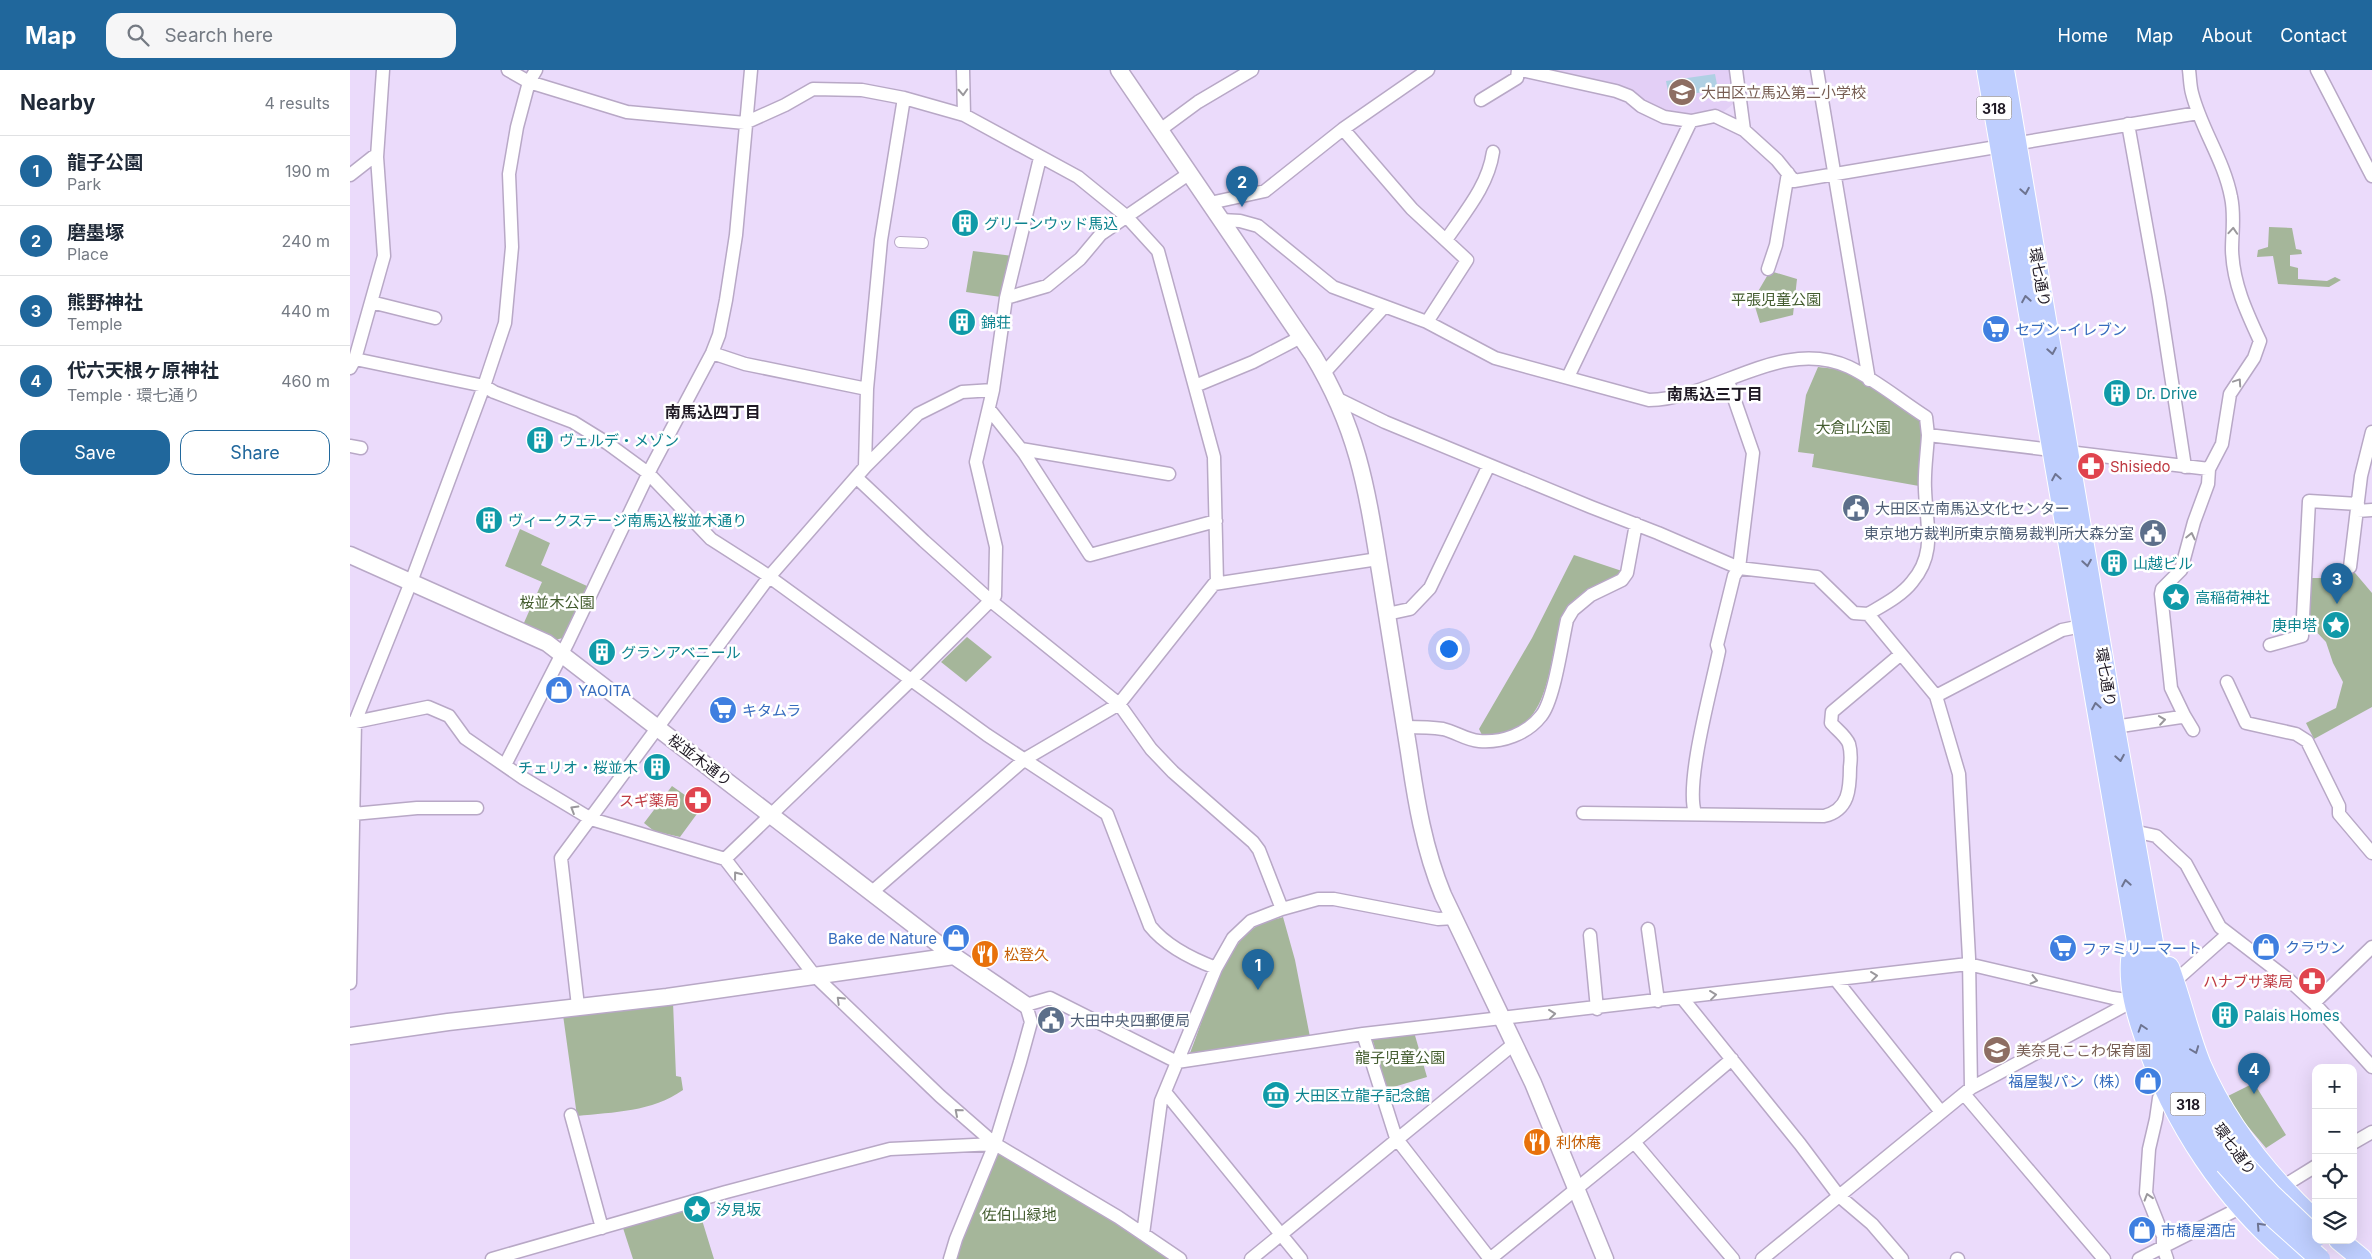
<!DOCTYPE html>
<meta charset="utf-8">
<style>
body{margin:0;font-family:Inter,"Noto Sans JP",sans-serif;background:#f6f6f7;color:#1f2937}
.controls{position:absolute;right:15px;bottom:15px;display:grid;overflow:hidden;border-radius:10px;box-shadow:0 5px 20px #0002}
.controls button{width:45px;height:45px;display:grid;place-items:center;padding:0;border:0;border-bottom:1px solid #e0e1e3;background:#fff;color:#1f2937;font:25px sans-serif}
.you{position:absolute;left:1098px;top:578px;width:18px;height:18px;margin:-12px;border:4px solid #fff;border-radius:50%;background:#1a73e8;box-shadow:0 0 0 8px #1a73e833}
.badge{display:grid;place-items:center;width:32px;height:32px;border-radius:50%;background:#20679c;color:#fff;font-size:16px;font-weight:700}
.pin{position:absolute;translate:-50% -41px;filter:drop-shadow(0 1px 2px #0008)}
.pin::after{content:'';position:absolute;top:26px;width:18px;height:15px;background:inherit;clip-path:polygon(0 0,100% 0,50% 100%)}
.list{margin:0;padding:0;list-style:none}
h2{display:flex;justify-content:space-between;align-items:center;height:65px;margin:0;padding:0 20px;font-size:21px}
h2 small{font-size:16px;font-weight:400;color:#747a83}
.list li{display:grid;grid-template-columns:32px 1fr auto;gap:15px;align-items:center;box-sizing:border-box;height:70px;padding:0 20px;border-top:1px solid #e0e1e3}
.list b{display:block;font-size:19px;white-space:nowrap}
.list p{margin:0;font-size:16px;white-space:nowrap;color:#747a83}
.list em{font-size:16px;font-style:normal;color:#747a83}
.actions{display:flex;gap:10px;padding:15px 20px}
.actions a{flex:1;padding:11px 0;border:1px solid #20679c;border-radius:15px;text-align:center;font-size:18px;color:#20679c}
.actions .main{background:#20679c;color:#fff}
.icon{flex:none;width:28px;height:28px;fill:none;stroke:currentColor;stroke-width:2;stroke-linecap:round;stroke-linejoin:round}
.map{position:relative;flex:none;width:2022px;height:1189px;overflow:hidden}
header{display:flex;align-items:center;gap:30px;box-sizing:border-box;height:70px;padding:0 25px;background:#20679c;color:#fff}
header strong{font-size:24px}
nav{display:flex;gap:28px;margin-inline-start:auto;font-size:18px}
.search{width:350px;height:45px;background:#f6f6f7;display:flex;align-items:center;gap:12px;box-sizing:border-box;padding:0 18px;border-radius:15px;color:#747a83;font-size:19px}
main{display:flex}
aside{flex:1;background:#fff}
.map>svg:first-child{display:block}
.built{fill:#e3cff6}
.green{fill:#a5b69a}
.water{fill:#afd0e3}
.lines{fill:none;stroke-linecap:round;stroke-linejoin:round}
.pedestrian-casing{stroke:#b8a8c6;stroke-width:12}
.minor-casing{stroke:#b8a8c6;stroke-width:15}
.tertiary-casing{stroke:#b8a8c6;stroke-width:19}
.primary-casing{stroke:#fff;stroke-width:22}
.pedestrian{stroke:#fff;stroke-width:10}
.minor{stroke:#fff;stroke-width:12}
.tertiary{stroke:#fff;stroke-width:16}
.primary{stroke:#becefe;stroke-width:20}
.primary-bridge-casing{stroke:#fff;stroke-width:22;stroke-linecap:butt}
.primary-bridge{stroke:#becefe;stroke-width:20}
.oneway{stroke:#9a989c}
.oneway2{stroke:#6e7491}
.labels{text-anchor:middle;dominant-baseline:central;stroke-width:5;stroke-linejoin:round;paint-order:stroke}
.shield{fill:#fff;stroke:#625e66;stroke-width:1}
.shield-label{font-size:14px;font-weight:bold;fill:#1f1924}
.education-label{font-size:15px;fill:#785e54;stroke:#fff;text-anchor:start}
.culture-label{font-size:15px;fill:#0d838f;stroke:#fff;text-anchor:start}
.street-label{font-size:15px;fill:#1f1924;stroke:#fff}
.park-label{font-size:15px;fill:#435c2f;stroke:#fff}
.shop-label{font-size:15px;fill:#366cbe;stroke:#fff;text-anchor:start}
.health-label{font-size:15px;fill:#be3a42;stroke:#fff;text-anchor:end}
.service-label{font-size:15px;fill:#4e5e75;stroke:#fff;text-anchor:start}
.food-label{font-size:15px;fill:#c56008;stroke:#fff;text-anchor:start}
.neighbourhood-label{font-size:16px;font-weight:bold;fill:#1f1924;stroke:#fff}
</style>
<header>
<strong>Map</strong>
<div class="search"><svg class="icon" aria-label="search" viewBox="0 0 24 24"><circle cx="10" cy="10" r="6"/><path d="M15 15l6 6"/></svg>Search here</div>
<nav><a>Home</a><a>Map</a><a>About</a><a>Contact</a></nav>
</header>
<main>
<aside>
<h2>Nearby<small>4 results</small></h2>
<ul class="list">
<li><span class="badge">1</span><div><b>龍子公園</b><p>Park</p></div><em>190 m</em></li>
<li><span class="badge">2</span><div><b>磨墨塚</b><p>Place</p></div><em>240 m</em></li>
<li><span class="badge">3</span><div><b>熊野神社</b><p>Temple</p></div><em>440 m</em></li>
<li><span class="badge">4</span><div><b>代六天根ヶ原神社</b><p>Temple · 環七通り</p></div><em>460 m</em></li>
</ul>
<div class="actions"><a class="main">Save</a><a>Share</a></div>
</aside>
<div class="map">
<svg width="2022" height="1189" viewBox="0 0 2022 1189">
<rect width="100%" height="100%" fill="#ebdbfb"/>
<!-- built -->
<path class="built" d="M1203,0H1379L1383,34L1372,43L1362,40L1328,45L1309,39L1275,18Z"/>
<!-- green -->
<path class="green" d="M1919,157L1942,158L1946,179L1951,180L1952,184L1940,185V196L1948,198V209L1977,211L1985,207L1991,210L1979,217L1928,214L1923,186L1907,187L1908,180L1918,177Z
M623,181L663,186L651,227L616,222Z
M1420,201L1447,209L1443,245L1410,253L1403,230Z
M1468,297L1495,300L1574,348L1569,416L1462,397L1464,384L1448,382L1456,325Z
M170,459L200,473L191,495L237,516L213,568L205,570L173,555L192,512L155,496Z
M1224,485L1272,501C1256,520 1231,529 1215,547C1209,553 1207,567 1205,575C1196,620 1190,668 1132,665L1129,659L1182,568Z
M2000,497L2022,523V637L1964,669L1956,653L1986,638L1993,612L1983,593L1976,572L1959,554V508H1973Z
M617,567L642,587L616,612L591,592Z
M322,716L352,737L330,767L304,761L294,753Z
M933,847L945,890L960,967L840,983C854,948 872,883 901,860C909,853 923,850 933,847Z
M323,932L326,1006L331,1007L333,1020C302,1042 264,1042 227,1046L213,945Z
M1064,962L1077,1007L1037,1019L1022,968Z
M1904,1013L1936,1065L1916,1078L1874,1028Z
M649,1078L824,1189H604Z
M348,1137L364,1189H283L273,1158Z"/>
<!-- water -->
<path class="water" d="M1365,4L1368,20L1319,27L1316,11Z"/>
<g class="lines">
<!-- pedestrian casing -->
<g class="pedestrian-casing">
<path id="pedestrian" d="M550,172L573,173"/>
</g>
<!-- minor casing -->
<g class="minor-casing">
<path id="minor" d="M158,0L179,12L277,42L395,53L435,35L463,19L512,20L554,28L614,45L728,107L776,146L808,181L864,387L867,513
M613,0L614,45
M1171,0L1266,21L1279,26L1291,36L1314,47L1341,51L1365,46L1394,60L1427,90L1444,111L1848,43
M1386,0L1394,60
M1467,0L1519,310
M1967,0L2022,106
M1131,30L1167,8L1168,0
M1778,54L1809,227L1835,397
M993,59L1062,139L1117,190L1077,252
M810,60L848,32L902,0
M0,105L23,87H27
M860,133L915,121L993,59L1078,0
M871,150L890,151L908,156L983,217L1077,252L1145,288L1299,330C1366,329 1431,266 1499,297C1526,310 1551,331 1576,347L1578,365L1859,399
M1096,170C1115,142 1138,116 1143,82
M1418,199L1426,175L1438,103
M656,228L697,216L730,189L751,164L840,103
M21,232L85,248
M362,283L395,294L517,319
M5,289L134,316L144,322L223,352L257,373L298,403L361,469L414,503L637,665L757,744L800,856C816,876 842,889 866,898
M0,298L5,289L34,186L27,87L33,0
M974,303L1034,237
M1218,307L1341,51
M845,316L903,292L951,267
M988,329L1035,352L1241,437L1308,463L1389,498L1467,507L1504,543L1518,544L1586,626L1609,704L1619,888L1621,1018
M639,339L674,383L740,485L866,451
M0,376L11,378
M671,379L819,404
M515,397L568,344L612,322L643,320
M507,408L574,471L641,531L769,634L801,679L823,702L903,772L909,780L932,839
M2007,441L2022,440
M2000,497L2011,406L2022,362
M1037,544L1060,539L1080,518L1139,395
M1518,544C1533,535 1551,526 1562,512C1587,483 1576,454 1575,419C1574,402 1577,383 1578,365
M1920,575L1952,566L1959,431L2008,434
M1877,612L1896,653L1946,664L1957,671L1989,736V744L2022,783
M1586,626L1712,560L1732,556
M1834,645L1843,660
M0,653L78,637L99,646L115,668L173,708L241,749L375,789L465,906L590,1026L645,1074L768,1147L830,1189
M1055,657C1067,657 1080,657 1093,659C1106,662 1116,670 1129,671C1152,673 1177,664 1191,646C1204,631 1212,572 1217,550L1223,540L1241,525L1272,510L1277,503L1286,454
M1764,657L1831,647L1834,645L1821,618L1811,524L1812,519L1831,500L1844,452L1858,414L1859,399L1872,374L1880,324L1904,288L1910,271C1896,241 1883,213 1882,180C1882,162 1885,145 1881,127C1874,90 1851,59 1842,23C1840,16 1840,7 1839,0
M155,695L218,572L302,396L362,283L369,265L376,230L386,165L401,0
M1233,743L1474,746C1499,740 1500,719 1500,697C1501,689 1501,681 1499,674C1496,666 1486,659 1481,653L1482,642L1551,584
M1345,743C1335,712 1362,616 1369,581L1367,575L1384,506L1389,498L1403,383L1378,311
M3,744L67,738H127
M1783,761L1806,766L1836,794L1870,857L1939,910L1964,933L2022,997
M375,789L560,611L645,526L646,477L626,392L643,320L656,228L690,88
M522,822L675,689L769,634L864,514L1028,489
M1298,859L1308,931
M1240,865L1247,939
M1486,910L1591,1042
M1824,912L1878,864
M0,913L5,652L61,512L134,316L155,253L162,177L159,104L167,57L179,12L186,0
M1333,929L1450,1074L1489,1126L1522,1154L1552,1189
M1964,933L2022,877
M228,936L211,788L419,507L515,397L517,319L531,170L554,28
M1013,964L1046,1068L1140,1189
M1815,1019L1809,1028L1806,1049L1799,1079L1796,1123L1813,1166V1177L1817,1189
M815,1022L951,1189
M1614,1024L1754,1189
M221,1045L252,1158
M1284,1072L1383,1189
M2003,1073L2022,1062
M1932,1117L1966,1096
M793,1164L811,1031L866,898L883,868L901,851L932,839L968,829H984L1088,849L1105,848
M142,1189L376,1122L540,1079L645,1074
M600,1189L606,1169L645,1074L670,992L681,952L676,935L700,928L827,992L1013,964L1618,894L1763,928L1783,931L1621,1018L1412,1189
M901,1189L1165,973
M1140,1189L1284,1072L1382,989
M1607,1189H1608
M1789,1189L1892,1137"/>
</g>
<!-- tertiary casing -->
<g class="tertiary-casing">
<path id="tertiary" d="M769,0L963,285C1009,361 1017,421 1031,507C1040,565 1049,623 1059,682C1066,731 1074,779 1093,825L1183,1013L1255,1189
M0,485L197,573L604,886L676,935
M0,966L98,952L317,927L604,886"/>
</g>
<!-- primary casing -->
<g class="primary-casing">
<path id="primary" d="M1637,0L1794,912C1809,975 1834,1043 1875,1094
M1654,0L1763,648L1812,923C1826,982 1853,1036 1886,1086
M1781,890C1779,918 1786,942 1795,968C1822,1052 1876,1133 1945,1189
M1819,897C1831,929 1838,963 1851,995C1877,1055 1918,1106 1966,1151
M1989,1170L2012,1189"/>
</g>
<!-- pedestrian -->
<use href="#pedestrian" class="pedestrian"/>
<!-- minor -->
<use href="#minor" class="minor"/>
<!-- tertiary -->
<use href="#tertiary" class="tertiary"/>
<!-- primary -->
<use href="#primary" class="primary"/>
<!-- primary-bridge casing -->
<g class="primary-bridge-casing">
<path id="primary-bridge" d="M1888,1088L1921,1124L1966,1167
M1875,1094L1922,1146L1970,1189"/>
</g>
<!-- primary-bridge -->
<use href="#primary-bridge" class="primary-bridge"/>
</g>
<!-- one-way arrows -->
<defs><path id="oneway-chevron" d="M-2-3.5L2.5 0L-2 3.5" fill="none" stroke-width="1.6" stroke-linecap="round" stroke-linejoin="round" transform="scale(1.25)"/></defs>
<g class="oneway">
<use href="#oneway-chevron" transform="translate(613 22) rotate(87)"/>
<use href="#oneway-chevron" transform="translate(1883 161) rotate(-86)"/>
<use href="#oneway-chevron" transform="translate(1888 312) rotate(-56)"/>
<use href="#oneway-chevron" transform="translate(1841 466) rotate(-77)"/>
<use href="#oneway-chevron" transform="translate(1812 650) rotate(-8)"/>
<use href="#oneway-chevron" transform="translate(224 739) rotate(-149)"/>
<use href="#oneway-chevron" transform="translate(387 805) rotate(-128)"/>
<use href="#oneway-chevron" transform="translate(1524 906) rotate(-7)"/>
<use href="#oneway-chevron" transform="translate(1684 910) rotate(13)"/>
<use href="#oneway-chevron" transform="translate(1363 925) rotate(-7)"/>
<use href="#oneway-chevron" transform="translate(490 930) rotate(-136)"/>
<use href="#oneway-chevron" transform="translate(1202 944) rotate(-6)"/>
<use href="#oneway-chevron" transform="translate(608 1042) rotate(-139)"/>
<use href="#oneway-chevron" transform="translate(1798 1127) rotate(-107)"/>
</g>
<g class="oneway2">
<use href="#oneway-chevron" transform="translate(1675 121) rotate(80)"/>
<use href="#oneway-chevron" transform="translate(1676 229) rotate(-100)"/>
<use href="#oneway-chevron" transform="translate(1702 281) rotate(80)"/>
<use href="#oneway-chevron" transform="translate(1706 407) rotate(-100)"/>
<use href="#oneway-chevron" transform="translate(1737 493) rotate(81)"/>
<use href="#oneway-chevron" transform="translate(1746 636) rotate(-100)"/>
<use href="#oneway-chevron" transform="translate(1770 688) rotate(80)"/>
<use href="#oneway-chevron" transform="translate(1776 813) rotate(-100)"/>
<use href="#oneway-chevron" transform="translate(1792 958) rotate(-108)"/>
<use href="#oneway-chevron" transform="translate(1845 980) rotate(69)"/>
<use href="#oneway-chevron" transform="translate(1910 1156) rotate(-133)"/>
</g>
<!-- icons -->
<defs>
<g id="school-disc" transform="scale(1.4375)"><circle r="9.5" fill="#8d6e63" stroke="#fff"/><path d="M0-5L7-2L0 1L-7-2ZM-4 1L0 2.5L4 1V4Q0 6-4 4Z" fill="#fff"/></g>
<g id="building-disc" transform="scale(1.4375)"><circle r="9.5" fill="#0f9aa8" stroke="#fff"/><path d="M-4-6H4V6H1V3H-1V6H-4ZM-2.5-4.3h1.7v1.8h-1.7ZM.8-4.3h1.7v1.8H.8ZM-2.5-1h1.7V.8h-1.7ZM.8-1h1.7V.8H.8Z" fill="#fff"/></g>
<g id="supermarket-disc" transform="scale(1.4375)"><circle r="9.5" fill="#3f7fe0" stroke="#fff"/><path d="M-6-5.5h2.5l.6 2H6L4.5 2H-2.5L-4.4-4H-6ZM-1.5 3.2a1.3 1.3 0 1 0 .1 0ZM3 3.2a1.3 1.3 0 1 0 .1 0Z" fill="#fff"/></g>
<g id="pharmacy-disc" transform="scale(1.4375)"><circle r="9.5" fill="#e0444e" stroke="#fff"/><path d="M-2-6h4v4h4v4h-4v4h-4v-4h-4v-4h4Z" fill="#fff"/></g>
<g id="civic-disc" transform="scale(1.4375)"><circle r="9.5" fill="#5c6f8a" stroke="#fff"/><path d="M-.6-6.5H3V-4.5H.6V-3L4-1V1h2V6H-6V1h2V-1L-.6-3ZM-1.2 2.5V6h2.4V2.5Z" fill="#fff"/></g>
<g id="sight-disc" transform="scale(1.4375)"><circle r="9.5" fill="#0f9aa8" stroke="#fff"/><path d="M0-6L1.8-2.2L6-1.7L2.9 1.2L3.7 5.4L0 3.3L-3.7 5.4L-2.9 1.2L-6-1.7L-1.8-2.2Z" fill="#fff"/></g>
<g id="shop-disc" transform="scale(1.4375)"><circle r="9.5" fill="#3f7fe0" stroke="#fff"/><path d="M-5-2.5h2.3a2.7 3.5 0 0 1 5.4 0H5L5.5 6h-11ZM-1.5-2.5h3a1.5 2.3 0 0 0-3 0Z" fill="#fff"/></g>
<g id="restaurant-disc" transform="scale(1.4375)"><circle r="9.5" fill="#e8710a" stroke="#fff"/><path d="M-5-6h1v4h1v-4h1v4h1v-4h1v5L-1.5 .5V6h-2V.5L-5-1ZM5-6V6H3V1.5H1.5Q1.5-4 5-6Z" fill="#fff"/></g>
<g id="museum-disc" transform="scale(1.4375)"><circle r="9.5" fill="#0f9aa8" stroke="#fff"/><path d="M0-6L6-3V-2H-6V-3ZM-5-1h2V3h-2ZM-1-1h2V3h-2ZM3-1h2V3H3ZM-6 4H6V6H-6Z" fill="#fff"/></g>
</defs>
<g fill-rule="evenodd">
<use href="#school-disc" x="1332" y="22"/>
<use href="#building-disc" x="615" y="153"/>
<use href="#building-disc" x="612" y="252"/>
<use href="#supermarket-disc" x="1646" y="259"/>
<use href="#building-disc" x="1767" y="323"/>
<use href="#building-disc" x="190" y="370"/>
<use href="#pharmacy-disc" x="1741" y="396"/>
<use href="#civic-disc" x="1506" y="438"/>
<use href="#building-disc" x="139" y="450"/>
<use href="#civic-disc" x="1803" y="463"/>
<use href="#building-disc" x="1764" y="493"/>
<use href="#sight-disc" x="1826" y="527"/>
<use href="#sight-disc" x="1986" y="555"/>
<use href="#building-disc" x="252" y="582"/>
<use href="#shop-disc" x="209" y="620"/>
<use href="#supermarket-disc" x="373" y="640"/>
<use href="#building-disc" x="307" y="697"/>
<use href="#pharmacy-disc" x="348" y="730"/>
<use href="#shop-disc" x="606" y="868"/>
<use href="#shop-disc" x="1916" y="877"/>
<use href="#supermarket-disc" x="1713" y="878"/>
<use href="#restaurant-disc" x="635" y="884"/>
<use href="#pharmacy-disc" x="1962" y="911"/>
<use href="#building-disc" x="1875" y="945"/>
<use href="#civic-disc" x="701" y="950"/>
<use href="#school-disc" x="1647" y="980"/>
<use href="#shop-disc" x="1798" y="1011"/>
<use href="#museum-disc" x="926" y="1025"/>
<use href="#restaurant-disc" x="1187" y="1072"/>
<use href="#sight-disc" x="347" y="1139"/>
<use href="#shop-disc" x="1792" y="1160"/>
</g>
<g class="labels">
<!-- shield labels -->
<g class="shield">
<rect x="1626.5" y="26.5" width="35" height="23" rx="4"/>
<rect x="1820.5" y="1022.5" width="35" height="23" rx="4"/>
</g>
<g class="shield-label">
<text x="1644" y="38">318</text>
<text x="1838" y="1034">318</text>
</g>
<!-- education labels -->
<g class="education-label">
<text x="1351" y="22">大田区立馬込第二小学校</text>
<text x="1666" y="980">美奈見ここわ保育園</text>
</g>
<!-- culture labels -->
<g class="culture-label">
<text x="634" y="153">グリーンウッド馬込</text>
<text x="631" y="252">錦荘</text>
<text x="1786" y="323">Dr. Drive</text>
<text x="209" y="370">ヴェルデ・メゾン</text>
<text x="158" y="450">ヴィークステージ南馬込桜並木通り</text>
<text x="1783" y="493">山越ビル</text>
<text x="1845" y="527">高稲荷神社</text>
<text x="1967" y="555" text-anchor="end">庚申塔</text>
<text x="271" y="582">グランアベニール</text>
<text x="288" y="697" text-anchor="end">チェリオ・桜並木</text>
<text x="1894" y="945">Palais Homes</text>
<text x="945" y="1025">大田区立龍子記念館</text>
<text x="366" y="1139">汐見坂</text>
</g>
<!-- street labels -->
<g class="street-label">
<text transform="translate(1690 207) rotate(80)">環七通り</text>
<text transform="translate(1756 607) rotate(81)">環七通り</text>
<text transform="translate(350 690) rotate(37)">桜並木通り</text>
<text transform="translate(1885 1079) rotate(54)">環七通り</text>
</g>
<!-- park labels -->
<g class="park-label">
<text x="1426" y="229">平張児童公園</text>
<text x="1503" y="357">大倉山公園</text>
<text x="207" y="532">桜並木公園</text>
<text x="1050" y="987">龍子児童公園</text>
<text x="669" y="1144">佐伯山緑地</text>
</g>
<!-- shop labels -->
<g class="shop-label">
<text x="1665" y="259">セブン-イレブン</text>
<text x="228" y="620">YAOITA</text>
<text x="392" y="640">キタムラ</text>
<text x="587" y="868" text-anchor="end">Bake de Nature</text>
<text x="1935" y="877">クラウン</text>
<text x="1732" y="878">ファミリーマート</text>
<text x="1779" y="1011" text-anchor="end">福屋製パン（株）</text>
<text x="1811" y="1160">市橋屋酒店</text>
</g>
<!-- health labels -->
<g class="health-label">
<text x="1760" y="396" text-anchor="start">Shisiedo</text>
<text x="329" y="730">スギ薬局</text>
<text x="1943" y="911">ハナブサ薬局</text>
</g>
<!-- service labels -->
<g class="service-label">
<text x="1525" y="438">大田区立南馬込文化センター</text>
<text x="1784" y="463" text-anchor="end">東京地方裁判所東京簡易裁判所大森分室</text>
<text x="720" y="950">大田中央四郵便局</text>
</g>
<!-- food labels -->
<g class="food-label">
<text x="654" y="884">松登久</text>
<text x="1206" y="1072">利休庵</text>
</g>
<!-- neighbourhood labels -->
<g class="neighbourhood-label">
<text x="1365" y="324">南馬込三丁目</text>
<text x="363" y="342">南馬込四丁目</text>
</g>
</g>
</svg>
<div class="controls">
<button>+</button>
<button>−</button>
<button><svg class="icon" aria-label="locate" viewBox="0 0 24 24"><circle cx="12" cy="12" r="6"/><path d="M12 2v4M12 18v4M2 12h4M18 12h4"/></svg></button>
<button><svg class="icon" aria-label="layers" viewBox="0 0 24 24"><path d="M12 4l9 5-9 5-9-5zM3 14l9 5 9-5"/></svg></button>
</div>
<div class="you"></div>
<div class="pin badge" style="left:908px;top:920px">1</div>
<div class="pin badge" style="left:892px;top:137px">2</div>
<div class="pin badge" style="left:1987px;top:534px">3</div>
<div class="pin badge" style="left:1904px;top:1024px">4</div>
</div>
</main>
